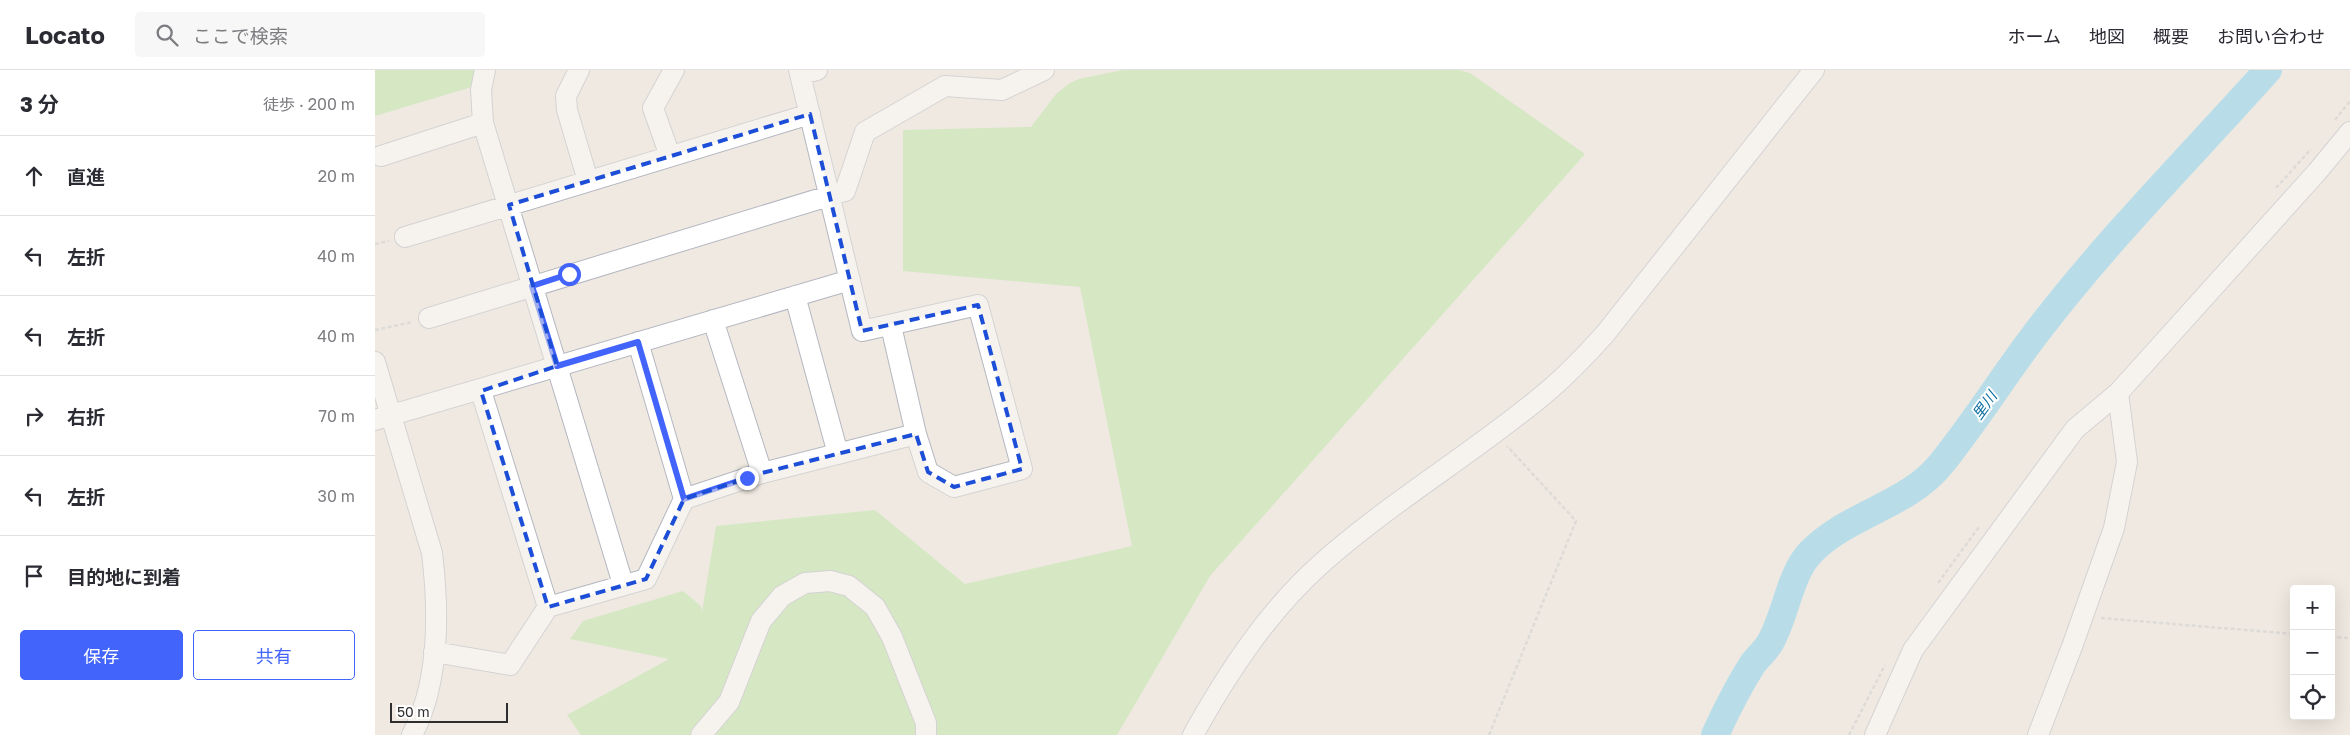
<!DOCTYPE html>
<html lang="ja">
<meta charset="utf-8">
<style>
body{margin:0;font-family:"Golos Text","Noto Sans JP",sans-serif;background:#f7f7f7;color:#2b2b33}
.controls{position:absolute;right:15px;bottom:15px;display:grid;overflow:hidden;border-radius:5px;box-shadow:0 5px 20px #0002}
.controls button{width:45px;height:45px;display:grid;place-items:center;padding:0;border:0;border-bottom:1px solid #e1e1e2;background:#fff;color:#2b2b33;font:25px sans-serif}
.scale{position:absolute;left:15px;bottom:12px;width:118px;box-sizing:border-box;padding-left:5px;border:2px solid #2e2e2e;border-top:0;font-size:14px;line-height:18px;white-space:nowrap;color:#2e2e2e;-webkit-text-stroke:4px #fff;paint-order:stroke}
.stop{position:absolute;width:15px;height:15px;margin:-11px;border:4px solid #4264fb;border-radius:50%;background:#fff}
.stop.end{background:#4264fb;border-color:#fff;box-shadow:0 1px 5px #0008}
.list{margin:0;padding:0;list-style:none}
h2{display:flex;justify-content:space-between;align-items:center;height:65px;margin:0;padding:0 20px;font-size:21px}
h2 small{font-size:16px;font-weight:400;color:#7c7c81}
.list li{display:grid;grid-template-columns:32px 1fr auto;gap:15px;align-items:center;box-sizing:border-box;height:80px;padding:0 20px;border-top:1px solid #e1e1e2}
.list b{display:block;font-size:19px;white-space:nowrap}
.list em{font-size:16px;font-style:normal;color:#7c7c81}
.actions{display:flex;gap:10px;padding:15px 20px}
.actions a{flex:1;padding:11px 0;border:1px solid #4264fb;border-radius:5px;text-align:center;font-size:18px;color:#4264fb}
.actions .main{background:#4264fb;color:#fff}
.icon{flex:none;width:28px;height:28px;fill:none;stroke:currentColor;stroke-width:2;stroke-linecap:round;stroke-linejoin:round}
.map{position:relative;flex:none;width:1975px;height:665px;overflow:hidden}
header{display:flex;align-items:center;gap:30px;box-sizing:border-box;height:70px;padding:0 25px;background:#fff;border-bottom:1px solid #e1e1e2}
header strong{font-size:24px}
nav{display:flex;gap:28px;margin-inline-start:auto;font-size:18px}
.search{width:350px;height:45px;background:#f7f7f7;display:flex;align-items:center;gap:12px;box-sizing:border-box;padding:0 18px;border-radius:5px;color:#7c7c81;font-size:19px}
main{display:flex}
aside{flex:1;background:#fff}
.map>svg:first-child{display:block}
.green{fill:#b6e59e}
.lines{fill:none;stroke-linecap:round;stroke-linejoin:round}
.river{stroke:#75cff0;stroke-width:28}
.minor-casing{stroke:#b4b7c1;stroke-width:22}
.path{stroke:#c9c9c9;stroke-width:2.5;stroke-dasharray:4 2.5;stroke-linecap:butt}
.minor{stroke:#fff;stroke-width:20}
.route{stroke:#4264fb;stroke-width:6}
.marked{fill:none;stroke:#1d4ed8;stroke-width:4;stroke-dasharray:10 6;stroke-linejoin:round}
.labels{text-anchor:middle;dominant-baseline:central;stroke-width:4;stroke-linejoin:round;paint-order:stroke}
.water-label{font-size:15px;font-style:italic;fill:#0d6fa3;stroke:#fff}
</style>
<header>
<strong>Locato</strong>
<div class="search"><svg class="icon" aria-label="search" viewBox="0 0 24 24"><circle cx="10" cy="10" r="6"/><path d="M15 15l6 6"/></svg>ここで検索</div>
<nav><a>ホーム</a><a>地図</a><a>概要</a><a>お問い合わせ</a></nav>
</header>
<main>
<aside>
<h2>3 分<small>徒歩 · 200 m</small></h2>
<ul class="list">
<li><svg class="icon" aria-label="ahead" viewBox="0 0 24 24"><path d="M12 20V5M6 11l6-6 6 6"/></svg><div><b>直進</b></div><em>20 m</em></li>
<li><svg class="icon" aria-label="left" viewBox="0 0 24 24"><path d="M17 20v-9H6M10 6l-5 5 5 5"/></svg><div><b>左折</b></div><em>40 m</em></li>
<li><svg class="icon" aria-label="left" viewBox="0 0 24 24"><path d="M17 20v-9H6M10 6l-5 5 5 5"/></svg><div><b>左折</b></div><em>40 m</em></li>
<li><svg class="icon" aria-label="right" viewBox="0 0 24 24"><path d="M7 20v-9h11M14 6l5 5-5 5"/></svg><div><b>右折</b></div><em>70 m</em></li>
<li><svg class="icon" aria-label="left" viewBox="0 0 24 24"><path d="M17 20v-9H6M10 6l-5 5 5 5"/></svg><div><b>左折</b></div><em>30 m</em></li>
<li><svg class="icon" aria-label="arrive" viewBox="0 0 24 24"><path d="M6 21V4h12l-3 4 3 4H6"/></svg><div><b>目的地に到着</b></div></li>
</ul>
<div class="actions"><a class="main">保存</a><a>共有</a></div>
</aside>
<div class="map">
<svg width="1975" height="665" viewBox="0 0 1975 665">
<rect width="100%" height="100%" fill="#efe9e1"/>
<!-- green -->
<path class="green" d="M0,0H103L100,16L0,46Z
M748,0H1084L1095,3L1210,84L835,506L742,665H206L192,645L294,589L195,569L208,551L308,521L326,536L327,542L341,456L500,440L590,514L757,476L705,217L528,201V60L656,57L681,24L695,13L704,9Z"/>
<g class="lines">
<!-- river -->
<path class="river" d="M1340,665C1351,641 1363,617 1377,595C1383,586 1392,580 1396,571C1411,544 1415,504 1435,483C1472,444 1532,436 1566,394C1600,352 1629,305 1662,262C1732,170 1815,87 1893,0"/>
<!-- minor casing -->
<g class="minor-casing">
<path id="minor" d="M110,0L106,20L108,53L248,514
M204,0L191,26L192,40L213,111
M424,0L487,261L603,235L647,399L579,417L553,402L541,364L516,256
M425,4L442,0
M6,86L108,53
M295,86L278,38L299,0
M30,167L435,44
M420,226L463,384
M54,248L470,121L490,62L570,16L627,20L669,0
M338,250L387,403
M263,272L309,429
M0,292L57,483C64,541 65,612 37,665
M106,321L173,537
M0,350L475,210
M59,582L135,595L173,537L271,509L309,429L387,403L541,364
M326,665L354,632L386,551L407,526L430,513L455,511L474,516L500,537L517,567L551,653V665
M818,665C853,602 893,541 947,493C1018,430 1101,382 1173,321C1194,303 1212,284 1230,264L1439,0
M1500,665L1538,580L1700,359L1743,323L1942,102L1975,62
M1663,665L1698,574L1739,458L1752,392L1743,323"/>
</g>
<!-- path -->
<path class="path" d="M1960,50L1975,31
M1901,118L1936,79
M0,174L14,171
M0,260L38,252
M1563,513L1604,457
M1726,548L1919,564
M1956,567L1975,568
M1114,665L1201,451L1132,376
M1474,665L1510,595"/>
<!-- minor -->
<use href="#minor" class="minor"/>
</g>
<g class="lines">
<!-- route -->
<path class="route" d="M194,204L157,216L182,296L263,272L309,429L372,408"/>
</g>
<!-- marked area -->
<path d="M0 0H1975V665H0ZM435,44L487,261L603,235L647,399L579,417L553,402L541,364L387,403L309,429L271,509L173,537L106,321L182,296L134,135Z" fill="#efe9e1" fill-opacity=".55" fill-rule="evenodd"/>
<path class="marked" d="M435,44L487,261L603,235L647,399L579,417L553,402L541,364L387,403L309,429L271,509L173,537L106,321L182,296L134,135Z"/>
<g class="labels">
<!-- water labels -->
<g class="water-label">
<text transform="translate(1609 335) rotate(-54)">里川</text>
</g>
</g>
</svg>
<div class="controls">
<button>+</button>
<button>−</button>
<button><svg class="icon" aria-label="locate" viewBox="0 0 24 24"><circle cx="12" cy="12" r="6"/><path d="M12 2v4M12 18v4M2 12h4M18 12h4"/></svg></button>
</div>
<div class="scale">50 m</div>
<div class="stop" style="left:194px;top:204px"></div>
<div class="stop end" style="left:372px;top:408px"></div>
</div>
</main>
